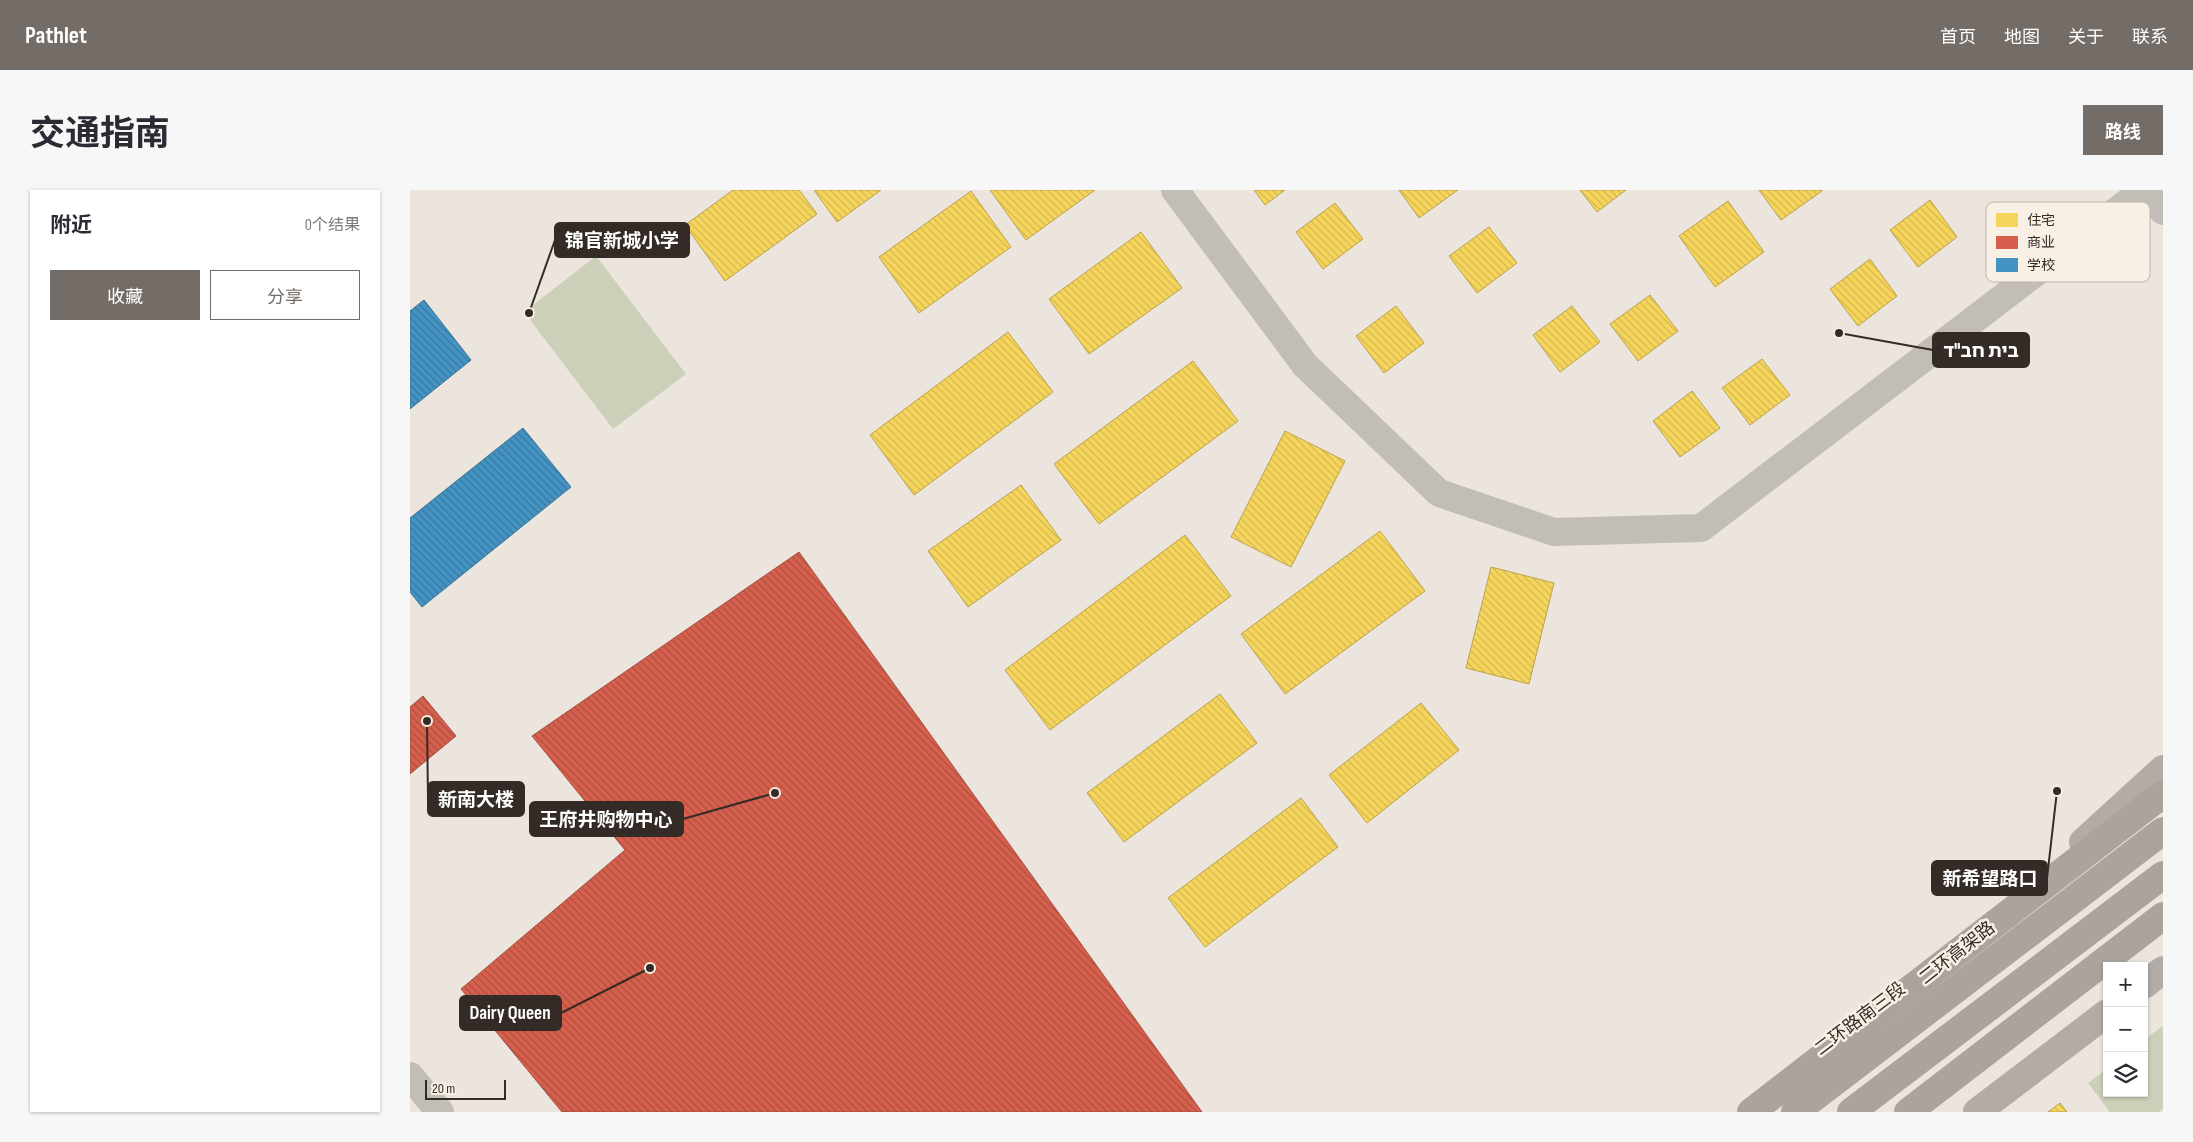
<!DOCTYPE html>
<html lang="zh">
<meta charset="utf-8">
<style>
body{margin:0;font-family:"Sofia Sans Condensed","Noto Sans SC","Noto Sans Hebrew",sans-serif;background:#f7f7f7;color:#2b2b33}
.controls{position:absolute;right:15px;bottom:15px;display:grid;overflow:hidden;border-radius:0px;box-shadow:0 1px 4px #0004}
.controls button{width:45px;height:45px;display:grid;place-items:center;padding:0;border:0;border-bottom:1px solid #e1e1e2;background:#fff;color:#2b2b33;font:25px sans-serif}
.scale{position:absolute;left:15px;bottom:12px;width:81px;box-sizing:border-box;padding-left:5px;border:2px solid #342b26;border-top:0;font-size:14px;line-height:18px;white-space:nowrap;color:#342b26;-webkit-text-stroke:4px #f8efe5;paint-order:stroke}
.list{margin:0;padding:0;list-style:none}
h2{display:flex;justify-content:space-between;align-items:center;height:65px;margin:0;padding:0 20px;font-size:21px}
h2 small{font-size:16px;font-weight:400;color:#7c7c81}
.actions{display:flex;gap:10px;padding:15px 20px}
.actions a{flex:1;padding:11px 0;border:1px solid #746c66;border-radius:0px;text-align:center;font-size:18px;color:#746c66}
.actions .main{background:#746c66;color:#fff}
.icon{flex:none;width:28px;height:28px;fill:none;stroke:currentColor;stroke-width:2;stroke-linecap:round;stroke-linejoin:round}
.map{position:relative;flex:none;width:1753px;height:922px;overflow:hidden;border-radius:0px}
header{display:flex;align-items:center;gap:30px;box-sizing:border-box;height:70px;padding:0 25px;background:#746c66;color:#fff}
header strong{font-size:24px}
nav{display:flex;gap:28px;margin-inline-start:auto;font-size:18px}
.intro{display:flex;align-items:center;justify-content:space-between;box-sizing:border-box;height:120px;padding:0 30px}
h1{margin:0;font-size:35px}
.button{padding:12px 22px;border-radius:0px;background:#746c66;color:#fff;font-size:18px;font-weight:700}
main{display:flex;gap:30px;padding:0 30px}
aside{flex:1;background:#fff;border-radius:0px;box-shadow:0 1px 4px #0004}
.map>svg:first-child{display:block}
.park{fill:#ccd0b8}
.homes{fill:url(#homes-back-hatch);stroke:#bca24c}
.shops{fill:url(#shops-back-hatch);stroke:#a55041}
.schools{fill:url(#schools-back-hatch);stroke:#3e7494}
.lines{fill:none;stroke-linecap:round;stroke-linejoin:round}
.minor{stroke:#c3bdb7;stroke-width:28}
.major{stroke:#b2aba6;stroke-width:28}
.highway{stroke:#aaa49d;stroke-width:28}
.highway-bridge{stroke:#aaa49d;stroke-width:28}
.labels{text-anchor:middle;dominant-baseline:central;stroke-width:5;stroke-linejoin:round;paint-order:stroke}
.street-label{font-size:18px;fill:#342b26;stroke:#f8efe5}
.key{fill:#f8efe5;stroke:#bdb4ac;stroke-width:1}
.key-label{font-size:14px;fill:#342b26}
.leader{fill:none;stroke:#342b26;stroke-width:2}
.callout-dot{fill:#342b26;stroke:#f8efe5;stroke-width:2}
.callout{fill:#342b26;stroke:#342b26;stroke-width:2}
.callout-label{font-size:19px;text-anchor:middle;font-weight:bold;fill:#fff}
</style>
<header>
<strong>Pathlet</strong>
<nav><a>首页</a><a>地图</a><a>关于</a><a>联系</a></nav>
</header>
<div class="intro"><h1>交通指南</h1><a class="button">路线</a></div>
<main>
<aside>
<h2>附近<small>0个结果</small></h2>
<ul class="list">
</ul>
<div class="actions"><a class="main">收藏</a><a>分享</a></div>
</aside>
<div class="map">
<svg width="1753" height="922" viewBox="0 0 1753 922">
<defs>
<pattern id="homes-back-hatch" width="6" height="6" patternUnits="userSpaceOnUse" patternTransform="scale(1.25)"><rect width="6" height="6" fill="#f6d55c"/><path d="M-1 5l2 2M0 0l6 6M5-1l2 2" fill="none" stroke="#d4b750"/></pattern>
<pattern id="shops-back-hatch" width="6" height="6" patternUnits="userSpaceOnUse" patternTransform="scale(1.25)"><rect width="6" height="6" fill="#d6604d"/><path d="M-1 5l2 2M0 0l6 6M5-1l2 2" fill="none" stroke="#ae4f40"/></pattern>
<pattern id="schools-back-hatch" width="6" height="6" patternUnits="userSpaceOnUse" patternTransform="scale(1.25)"><rect width="6" height="6" fill="#4393c3"/><path d="M-1 5l2 2M0 0l6 6M5-1l2 2" fill="none" stroke="#39789e"/></pattern>
</defs>
<rect width="100%" height="100%" fill="#ebe5de"/>
<!-- park -->
<path class="park" d="M186,66L276,184L203,239L114,122Z
M1753,836V919L1749,922H1700L1678,893L1697,879V903H1734V850Z"/>
<!-- homes -->
<path class="homes" d="M323,0H389L407,24L315,91L275,35Z
M404,0H471L427,32Z
M580,0H685L616,50Z
M844,0H875L855,15Z
M989,0H1048L1009,28Z
M1170,0H1216L1187,22Z
M1349,0H1411L1412,1L1371,30Z
M561,1L601,57L509,123L469,67Z
M1520,10L1547,47L1508,77L1480,40Z
M1318,11L1354,62L1305,97L1269,46Z
M925,13L953,49L913,79L886,42Z
M1079,37L1107,73L1067,103L1039,66Z
M731,42L772,98L679,164L639,109Z
M1460,69L1487,106L1448,136L1420,99Z
M1240,105L1268,141L1228,171L1200,134Z
M986,116L1014,153L974,183L946,146Z
M1162,116L1190,152L1150,182L1123,145Z
M598,142L643,202L504,305L460,245Z
M1352,169L1380,205L1340,235L1312,198Z
M783,171L828,231L689,334L644,274Z
M1282,201L1310,238L1270,267L1243,231Z
M875,241L935,271L881,377L821,347Z
M611,295L651,350L558,417L518,361Z
M970,341L1015,401L875,504L831,444Z
M775,345L821,406L640,540L595,480Z
M1081,377L1144,393L1119,494L1056,478Z
M810,504L847,553L714,652L677,603Z
M1011,513L1049,560L957,633L919,585Z
M891,608L928,657L795,757L758,708Z
M1650,913L1657,922H1638Z"/>
<!-- shops -->
<path class="shops" d="M389,362L792,922H152L51,799L215,660L122,546Z
M13,506L46,546L0,584V517Z"/>
<!-- schools -->
<path class="schools" d="M14,110L61,170L0,219V121Z
M113,238L161,297L12,417L0,402V328Z"/>
<g class="lines">
<!-- minor -->
<path class="minor" d="M765,0L895,175L1029,303L1144,342L1291,338L1734,0
M1736,0L1753,21
M0,886L30,922"/>
<!-- major -->
<path class="major" d="M1673,652L1753,579
M1734,795L1753,780
M1567,922L1697,823"/>
<!-- highway -->
<path class="highway" d="M1385,922L1753,641
M1441,922L1753,685
M1498,922L1753,726"/>
<!-- highway-bridge -->
<path class="highway-bridge" d="M1341,922L1753,604"/>
</g>
<g class="labels">
<!-- street labels -->
<g class="street-label">
<text transform="translate(1547 763) rotate(-38)">二环高架路</text>
<text transform="translate(1450 829) rotate(-37)">二环路南三段</text>
</g>
</g>
<!-- legend -->
<rect x="1576" y="12" width="164" height="80" rx="8" class="key"/>
<rect x="1586" y="23" width="22" height="14" fill="#f6d55c"/>
<rect x="1586" y="46" width="22" height="13" fill="#d6604d"/>
<rect x="1586" y="68" width="22" height="14" fill="#4393c3"/>
<g class="key-label">
<text x="1617" y="35">住宅</text>
<text x="1617" y="57">商业</text>
<text x="1617" y="80">学校</text>
</g>
<!-- callouts -->
<path class="leader" d="M119 123L145 50M1429 143L1523 160M17 531L18 609M365 603L273 629M1647 601L1637 688M240 778L151 823"/>
<g class="callout-dot">
<circle cx="119" cy="123" r="5"/>
<circle cx="1429" cy="143" r="5"/>
<circle cx="17" cy="531" r="5"/>
<circle cx="365" cy="603" r="5"/>
<circle cx="1647" cy="601" r="5"/>
<circle cx="240" cy="778" r="5"/>
</g>
<g class="callout">
<rect x="145" y="33" width="134" height="34" rx="5"/>
<rect x="1523" y="143" width="96" height="34" rx="5"/>
<rect x="18" y="592" width="96" height="34" rx="5"/>
<rect x="120" y="612" width="153" height="34" rx="5"/>
<rect x="1522" y="671" width="115" height="34" rx="5"/>
<rect x="50" y="806" width="101" height="34" rx="5"/>
</g>
<g class="callout-label">
<text x="212" y="57">锦官新城小学</text>
<text x="1571" y="167">בית חב"ד</text>
<text x="66" y="616">新南大楼</text>
<text x="196" y="636">王府井购物中心</text>
<text x="1580" y="695">新希望路口</text>
<text x="100" y="829">Dairy Queen</text>
</g>
</svg>
<div class="controls">
<button>+</button>
<button>−</button>
<button><svg class="icon" aria-label="layers" viewBox="0 0 24 24"><path d="M12 4l9 5-9 5-9-5zM3 14l9 5 9-5"/></svg></button>
</div>
<div class="scale">20 m</div>
</div>
</main>
